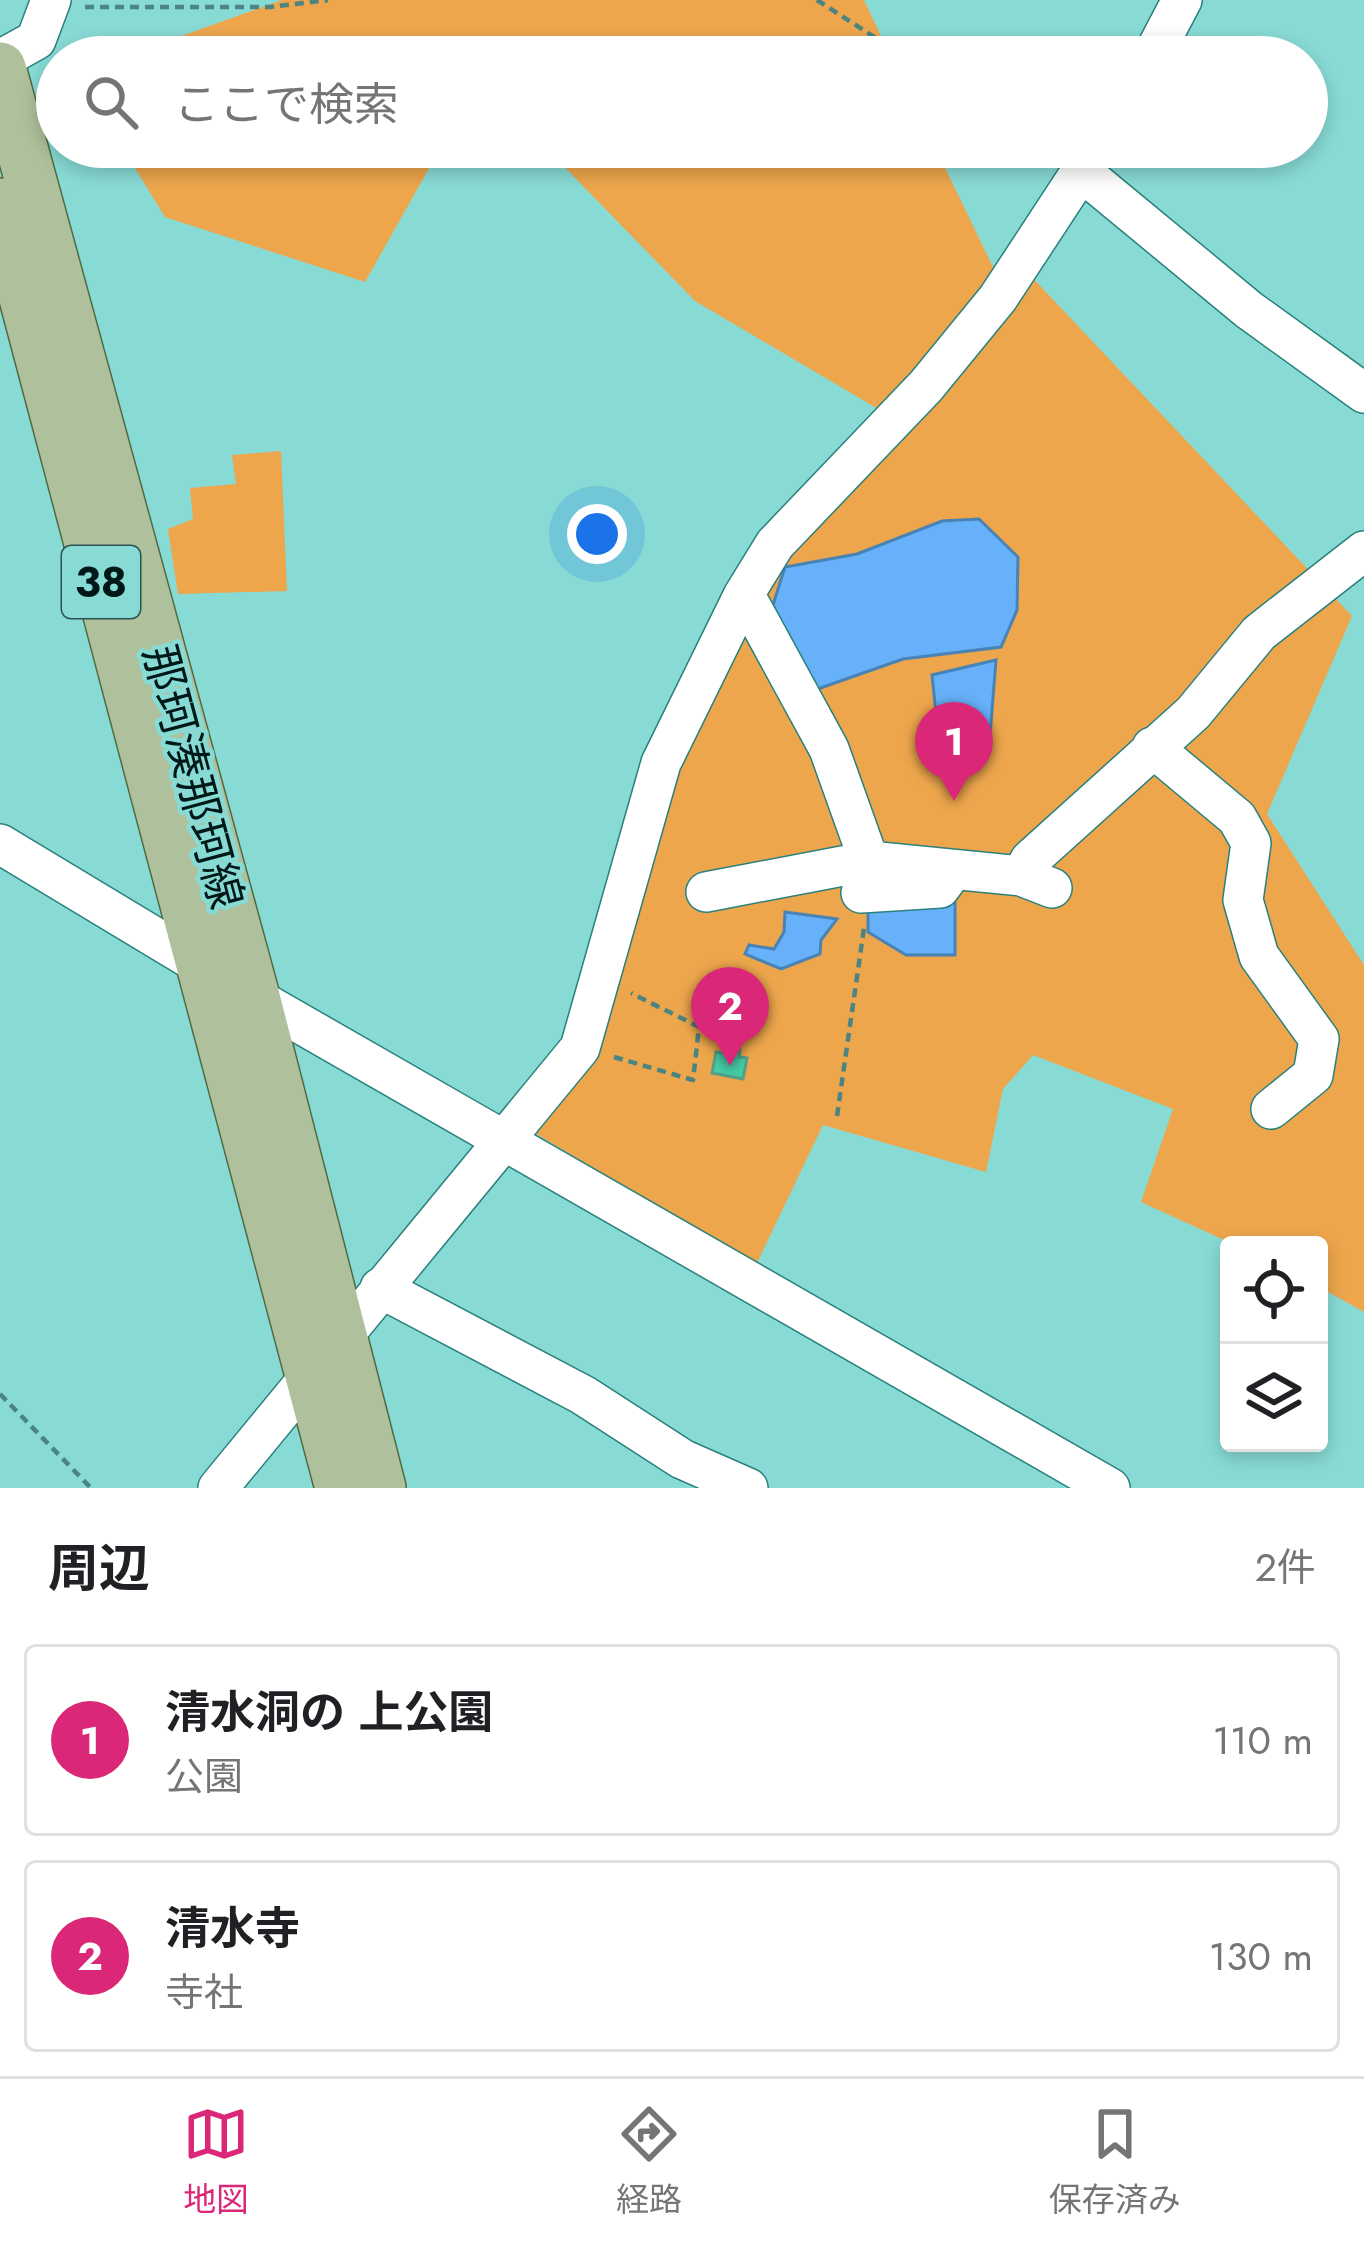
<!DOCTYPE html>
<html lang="ja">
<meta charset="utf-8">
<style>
body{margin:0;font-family:Jost,"Noto Sans JP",sans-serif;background:#f6f6f6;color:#202124}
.controls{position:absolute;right:36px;bottom:36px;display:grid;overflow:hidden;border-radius:12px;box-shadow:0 6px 18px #0003}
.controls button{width:108px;height:108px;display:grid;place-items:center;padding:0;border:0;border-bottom:3px solid #e0e0e0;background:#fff;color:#202124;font:60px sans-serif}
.you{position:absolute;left:597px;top:534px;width:42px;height:42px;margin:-30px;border:9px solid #fff;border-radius:50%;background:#1a73e8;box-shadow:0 0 0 18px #1a73e833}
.badge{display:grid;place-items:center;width:78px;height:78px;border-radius:50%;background:#db2777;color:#fff;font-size:39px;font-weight:700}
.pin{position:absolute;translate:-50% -99px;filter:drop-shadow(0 3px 6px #0008)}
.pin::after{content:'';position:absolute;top:63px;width:42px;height:36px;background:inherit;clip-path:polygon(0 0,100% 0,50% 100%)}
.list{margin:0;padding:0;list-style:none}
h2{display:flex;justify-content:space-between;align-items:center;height:156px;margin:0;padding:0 48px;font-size:51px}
h2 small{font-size:39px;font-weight:400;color:#757577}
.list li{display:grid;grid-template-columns:78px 1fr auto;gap:36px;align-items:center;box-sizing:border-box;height:192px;margin:0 24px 24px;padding:0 24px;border:3px solid #e0e0e0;border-radius:12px}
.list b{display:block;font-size:45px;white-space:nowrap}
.list p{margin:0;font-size:39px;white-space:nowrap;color:#757577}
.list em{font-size:39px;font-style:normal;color:#757577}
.icon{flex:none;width:66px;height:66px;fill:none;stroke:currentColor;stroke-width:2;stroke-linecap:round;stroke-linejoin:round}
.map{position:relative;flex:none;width:1364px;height:1488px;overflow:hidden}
.search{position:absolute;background:#fff;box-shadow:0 6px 18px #0003;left:36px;right:36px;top:36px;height:132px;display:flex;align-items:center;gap:30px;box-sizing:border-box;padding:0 42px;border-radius:66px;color:#757577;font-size:45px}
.sheet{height:588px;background:#fff}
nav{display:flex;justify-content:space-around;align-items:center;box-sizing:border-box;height:168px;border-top:3px solid #e0e0e0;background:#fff;font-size:33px;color:#757577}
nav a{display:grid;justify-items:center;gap:6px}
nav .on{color:#db2777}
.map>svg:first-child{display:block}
.green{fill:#eda64c}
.water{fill:#67b1fa;stroke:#4883b6;stroke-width:3}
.building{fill:#45cda6;stroke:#589f87;stroke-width:3}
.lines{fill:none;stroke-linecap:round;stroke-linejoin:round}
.minor-casing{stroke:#29807c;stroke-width:42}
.major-casing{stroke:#4f6b43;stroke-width:54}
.path{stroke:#4b8480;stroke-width:4.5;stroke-dasharray:9 6;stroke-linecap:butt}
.minor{stroke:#fff;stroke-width:39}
.major{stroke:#afc19c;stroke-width:51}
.labels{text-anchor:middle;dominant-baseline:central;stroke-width:9;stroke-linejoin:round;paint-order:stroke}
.shield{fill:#88dbd5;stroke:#295250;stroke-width:3}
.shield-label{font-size:42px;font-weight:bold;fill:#001817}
.street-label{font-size:45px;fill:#001817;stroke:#88dbd5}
</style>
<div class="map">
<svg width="1364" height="1488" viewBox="0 0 1364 1488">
<rect width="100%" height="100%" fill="#88dbd5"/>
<!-- green -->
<path class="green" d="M282,0H864L891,57H123Z
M122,147H441L365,282L165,217Z
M545,147H935L1007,296L1026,271L1352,616L1267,814L1364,965V1312L1319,1287V1245H1235L1141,1202L1173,1109L1033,1055L1003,1089L986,1172L823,1125L756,1265L533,1132L639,788L779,557L907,426L695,301Z
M281,451L287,591L178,594L168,529L193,519L190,488L236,484L232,455Z"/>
<!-- water -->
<path class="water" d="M979,519L1018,557L1017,610L1001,647L903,659L809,692L773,605L785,567L857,554L942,521Z
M996,660L990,736L939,742L932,675Z
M955,892V955H906L868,932V903Z
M785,912L837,919L821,940L820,954L781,969L745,954L749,945L774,949L784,932Z"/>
<!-- building -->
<path class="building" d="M725,1048L740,1050L739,1057L747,1058L743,1079L712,1073L716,1052L724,1053Z"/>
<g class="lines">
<!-- minor casing -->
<g class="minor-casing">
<path id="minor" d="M1152,57L1182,0
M0,60L36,40L51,0
M1082,172L1249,310L1364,393
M751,606L829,749L869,861L861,893L940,888L951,873
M1152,747L1237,818L1251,843L1243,900L1259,956L1319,1039L1313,1075L1271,1109
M0,844L254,997L1110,1488
M1021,876L1030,860L1193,713L1259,633L1364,551
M706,892L869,861L1021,876L1052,888
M380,1288L583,1395L682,1459L748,1488
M218,1488L580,1048L661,763L743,596L775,544L926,386L998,298L1097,147"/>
</g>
<!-- major casing -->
<g class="major-casing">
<path id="major" d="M0,68L254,997L380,1488
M0,204L341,1488"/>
</g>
<!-- path -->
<path class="path" d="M817,0L905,57
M85,7H270L328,0
M614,1057L693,1080L699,1027L631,993
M837,1116L864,928
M0,1394L91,1488"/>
<!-- minor -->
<use href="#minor" class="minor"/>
<!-- major -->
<use href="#major" class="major"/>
</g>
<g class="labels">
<!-- shield labels -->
<rect class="shield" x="62" y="546" width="78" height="72" rx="9"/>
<g class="shield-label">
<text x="101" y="582">38</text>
</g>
<!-- street labels -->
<g class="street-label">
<text transform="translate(193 777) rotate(75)">那珂湊那珂線</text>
</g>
</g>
</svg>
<div class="controls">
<button><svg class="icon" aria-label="locate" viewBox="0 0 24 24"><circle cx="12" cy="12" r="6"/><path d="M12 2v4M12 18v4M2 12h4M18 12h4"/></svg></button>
<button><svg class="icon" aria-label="layers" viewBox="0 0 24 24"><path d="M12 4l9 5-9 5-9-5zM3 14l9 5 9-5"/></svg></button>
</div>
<div class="you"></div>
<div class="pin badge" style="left:954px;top:801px">1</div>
<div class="pin badge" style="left:730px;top:1066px">2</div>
<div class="search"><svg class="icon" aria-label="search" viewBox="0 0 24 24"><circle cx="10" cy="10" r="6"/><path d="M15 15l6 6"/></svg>ここで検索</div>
</div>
<section class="sheet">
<h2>周辺<small>2件</small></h2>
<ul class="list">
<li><span class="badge">1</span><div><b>清水洞の 上公園</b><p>公園</p></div><em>110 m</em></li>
<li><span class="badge">2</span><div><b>清水寺</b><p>寺社</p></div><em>130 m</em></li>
</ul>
</section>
<nav>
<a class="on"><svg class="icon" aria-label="map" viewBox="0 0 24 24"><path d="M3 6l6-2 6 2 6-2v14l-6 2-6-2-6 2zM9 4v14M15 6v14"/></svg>地図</a>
<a><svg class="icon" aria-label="directions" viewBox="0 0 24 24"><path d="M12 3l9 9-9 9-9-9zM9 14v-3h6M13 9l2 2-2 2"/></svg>経路</a>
<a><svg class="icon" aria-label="saved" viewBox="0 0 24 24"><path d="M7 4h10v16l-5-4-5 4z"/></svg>保存済み</a>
</nav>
